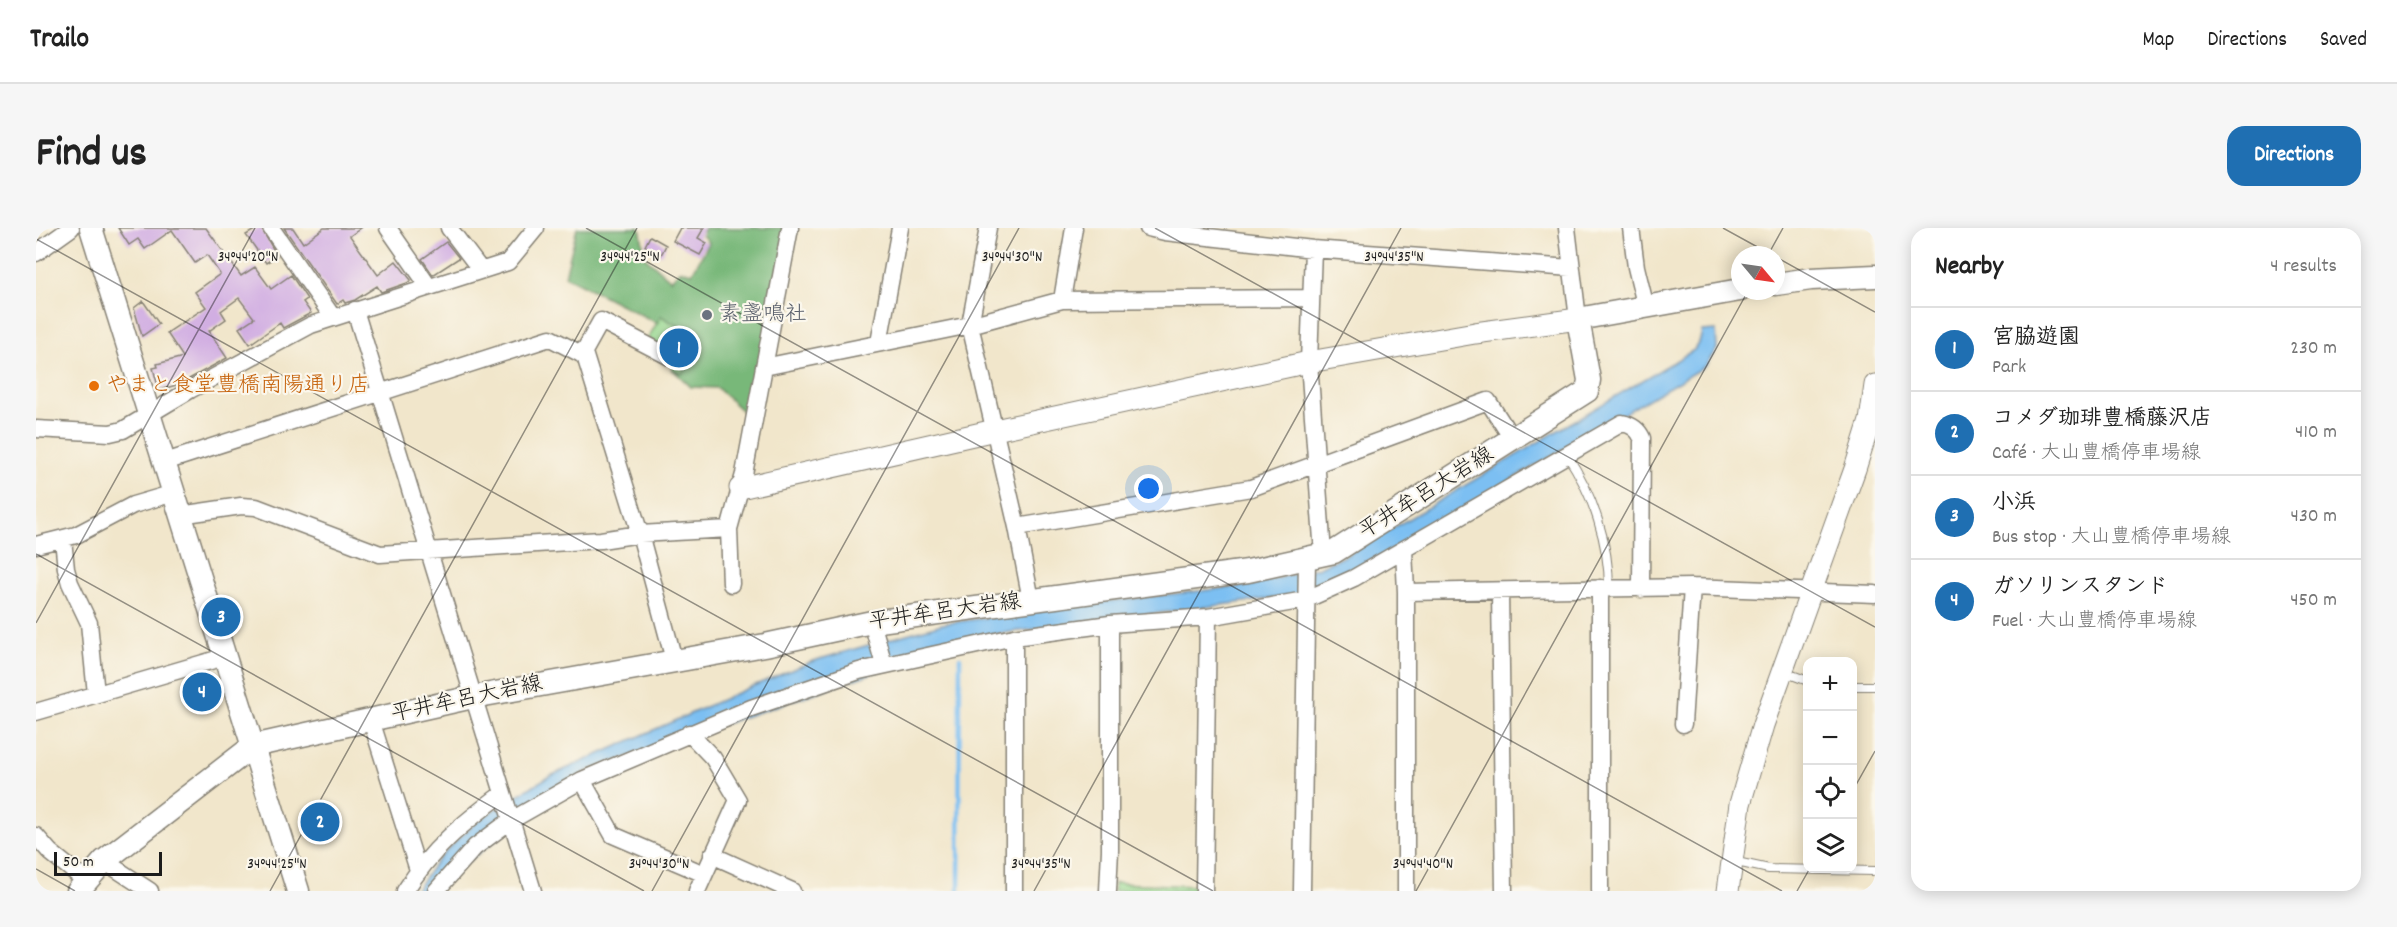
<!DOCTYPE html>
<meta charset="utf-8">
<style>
body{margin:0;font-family:Dekko,"Klee One",sans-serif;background:#f6f6f6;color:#222}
.controls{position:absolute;right:18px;bottom:18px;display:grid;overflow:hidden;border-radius:12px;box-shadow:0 3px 15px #0003}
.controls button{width:54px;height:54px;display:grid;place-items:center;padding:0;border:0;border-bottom:2px solid #e0e0e0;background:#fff;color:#222;font:30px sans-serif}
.compass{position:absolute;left:1695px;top:18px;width:54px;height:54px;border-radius:50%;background:#fff;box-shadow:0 3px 15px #0003;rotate:119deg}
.scale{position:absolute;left:18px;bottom:15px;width:108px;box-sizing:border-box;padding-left:6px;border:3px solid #1c1c1c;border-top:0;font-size:16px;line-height:21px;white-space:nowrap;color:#1c1c1c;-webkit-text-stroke:4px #fbf7ec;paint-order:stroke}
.you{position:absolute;left:1113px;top:261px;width:21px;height:21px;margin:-15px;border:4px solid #fff;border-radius:50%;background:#1a73e8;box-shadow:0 0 0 9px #1a73e833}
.badge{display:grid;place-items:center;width:39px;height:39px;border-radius:50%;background:#1f6fb2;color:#fff;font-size:20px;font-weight:700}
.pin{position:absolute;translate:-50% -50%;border:3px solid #fff;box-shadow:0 2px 6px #0006}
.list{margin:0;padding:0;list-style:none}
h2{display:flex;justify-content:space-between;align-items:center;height:78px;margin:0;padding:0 24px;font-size:26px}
h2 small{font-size:20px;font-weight:400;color:#767676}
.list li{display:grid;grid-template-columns:39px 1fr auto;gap:18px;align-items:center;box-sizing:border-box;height:84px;padding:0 24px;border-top:2px solid #e0e0e0}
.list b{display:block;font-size:22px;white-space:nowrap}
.list p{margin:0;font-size:20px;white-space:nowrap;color:#767676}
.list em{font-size:20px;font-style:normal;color:#767676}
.icon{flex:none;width:33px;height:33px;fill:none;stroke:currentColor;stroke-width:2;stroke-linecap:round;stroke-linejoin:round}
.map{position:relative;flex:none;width:1839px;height:663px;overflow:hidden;border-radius:18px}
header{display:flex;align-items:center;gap:36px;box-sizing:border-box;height:84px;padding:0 30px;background:#fff;border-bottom:2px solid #e0e0e0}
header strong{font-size:28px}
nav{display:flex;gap:33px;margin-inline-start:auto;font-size:21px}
.intro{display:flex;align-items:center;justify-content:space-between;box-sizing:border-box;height:144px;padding:0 36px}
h1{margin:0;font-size:42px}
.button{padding:15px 27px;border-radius:18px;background:#1f6fb2;color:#fff;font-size:21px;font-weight:700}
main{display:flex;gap:36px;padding:0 36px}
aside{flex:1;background:#fff;border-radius:18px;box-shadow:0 3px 15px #0003}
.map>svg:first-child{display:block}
.green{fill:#95d78e;stroke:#587a55;stroke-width:1.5}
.forest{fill:#78b879;stroke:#4a6a4a;stroke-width:1.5}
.water{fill:#7cbff2;stroke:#4c6e87;stroke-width:1.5}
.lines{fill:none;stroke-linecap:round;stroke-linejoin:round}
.stream{stroke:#7cbff2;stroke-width:4.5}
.building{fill:#d1aee2}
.service-casing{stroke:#868174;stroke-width:10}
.minor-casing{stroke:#868174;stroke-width:19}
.tertiary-casing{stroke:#868174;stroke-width:23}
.secondary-casing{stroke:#868174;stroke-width:25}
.service{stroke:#fff;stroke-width:8}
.minor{stroke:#fff;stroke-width:16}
.tertiary{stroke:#fff;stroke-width:21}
.secondary{stroke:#fff;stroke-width:22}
.ticks{fill:none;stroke:#1c1c1c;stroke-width:1.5;stroke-opacity:0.45}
.worship-dot{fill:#6b7280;stroke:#fbf7ec;stroke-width:2}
.food-dot{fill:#e8710a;stroke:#fbf7ec;stroke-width:2}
.labels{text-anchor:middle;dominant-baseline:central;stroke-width:4.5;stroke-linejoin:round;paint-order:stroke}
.worship-label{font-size:22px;fill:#5b616d;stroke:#fbf7ec;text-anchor:start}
.food-label{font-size:22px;fill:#c56008;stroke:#fbf7ec;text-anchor:start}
.street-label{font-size:22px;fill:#1c1c1c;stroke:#fbf7ec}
.ticks-label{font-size:15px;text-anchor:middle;fill:#1c1c1c;stroke:#fbf7ec;stroke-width:4.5;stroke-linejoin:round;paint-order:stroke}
</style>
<header>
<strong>Trailo</strong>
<nav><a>Map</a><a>Directions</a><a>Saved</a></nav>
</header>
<div class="intro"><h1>Find us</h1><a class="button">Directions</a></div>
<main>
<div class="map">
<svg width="1839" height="663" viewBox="0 0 1839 663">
<rect width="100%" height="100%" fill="#fbf7ec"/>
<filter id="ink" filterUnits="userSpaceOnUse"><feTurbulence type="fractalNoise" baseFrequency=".0167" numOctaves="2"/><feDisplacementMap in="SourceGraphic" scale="12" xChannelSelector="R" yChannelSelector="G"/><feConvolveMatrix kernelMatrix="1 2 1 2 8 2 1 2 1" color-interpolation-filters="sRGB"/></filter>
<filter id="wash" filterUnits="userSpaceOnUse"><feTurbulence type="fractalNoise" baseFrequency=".008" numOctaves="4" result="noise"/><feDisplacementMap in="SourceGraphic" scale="24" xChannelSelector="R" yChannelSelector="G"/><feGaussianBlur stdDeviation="1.35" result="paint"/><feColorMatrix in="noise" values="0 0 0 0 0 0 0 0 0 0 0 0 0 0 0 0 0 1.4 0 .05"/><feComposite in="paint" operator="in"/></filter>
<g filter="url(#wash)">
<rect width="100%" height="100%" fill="#f1e6cb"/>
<!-- green -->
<path class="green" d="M625,87L665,111L646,146L636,141L642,128L612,111Z
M1078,655L1161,658V663H1078Z"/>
<!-- forest -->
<path class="forest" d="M541,0H604L609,29L635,52L644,42L656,45L673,15L666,7L669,0H759L711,187L681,160L655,159L636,141L646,146L664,111L625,88L621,95L529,48Z"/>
<!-- water -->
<path class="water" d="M1680,102L1681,121L1669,138L1320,343L1260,366L1239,370L945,408L551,543L393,663H379L402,631L420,613L442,593L465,577L512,549L710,461L777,433L906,396L1047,376L1217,357L1281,340L1311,327L1357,300L1658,122L1664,112L1666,103Z"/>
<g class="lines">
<!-- stream -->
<path class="stream" d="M923,663L924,430"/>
</g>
<g id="blocks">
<!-- building -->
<path class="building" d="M82,0H170L205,48L219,39L235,61L255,47L271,71L267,74L275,85L247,100L244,95L214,116L203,100L218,90L203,70L185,83L190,91L173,103L191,130L144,156L123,162L117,140L122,139L121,136L147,129L131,105L170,79L159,64L184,46L171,27L159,35L136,2L109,21L102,11L93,17Z
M222,0H225L241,28L230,35L210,7Z
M248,0H257L267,15L288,0H325L314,8L342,47L360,33L375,52L371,55L345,64L341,58L319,72L309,75L307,72L301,76Z
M644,0H668L662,10L671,15L664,27L637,13Z
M614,8L630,17L625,27L609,18Z
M410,14L423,30L397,47L386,31Z
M107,73L123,96L106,108L98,80Z"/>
</g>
</g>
<g filter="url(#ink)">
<use href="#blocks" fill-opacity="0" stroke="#868174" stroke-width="1.5"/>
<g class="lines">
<!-- service casing -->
<g class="service-casing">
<path id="service" d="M1531,227C1557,266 1573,315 1573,361
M1748,444L1772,453
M1816,458H1839
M1696,633L1733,641L1839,643"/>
</g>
<!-- minor casing -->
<g class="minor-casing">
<path id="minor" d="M235,0L296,88
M352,0L393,59
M413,0L444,41
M952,0L934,97L981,299L1215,260L1452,173L1477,212
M1112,0L1129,4L1277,21L1535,40
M1531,0L1542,91
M1595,0L1600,39L1610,80
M1277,21L1273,134L1287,326
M0,25L35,0
M1026,72L1038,0
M319,82L497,663
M843,115L864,0
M546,127L565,93L634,129
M728,139L934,97L1026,72L1274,70
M0,201L74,205L87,202L154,162L275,97L472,34L500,0
M129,234L514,110L549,128L604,306L638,432
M144,287L205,278L220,279L344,326L565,312L604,306L693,301
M981,299L995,372
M27,311L30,341L34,355L53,395L60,466
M0,317L40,307L97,277L138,265
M1368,322L1370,364V663
M695,356L693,301L708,246L754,0
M1564,360V663
M1464,363L1468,663
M1370,364L1656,359L1839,366
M836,394L848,437
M0,484L188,429
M335,492L382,642
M1647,496L1656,359
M653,505L677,530L702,572L661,663
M546,552L577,607L668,646
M0,608L14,624L50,653
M676,627L756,663
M68,633L114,663
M369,663C395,621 427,595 466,566
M400,663L439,619L474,593L546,552L715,480L823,443L978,409L1074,396L1172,389L1269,372L1318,350L1586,195C1596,197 1602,201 1606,210L1605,361
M978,663V409
M1072,663L1074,622V396
M1168,663L1172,389
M1266,663L1271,330"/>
</g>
<!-- tertiary casing -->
<g class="tertiary-casing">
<path id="tertiary" d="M704,260L959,202L1273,134L1439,105L1542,91
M1692,663L1704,576L1727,497L1819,241L1834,193L1839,157"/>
</g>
<!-- secondary casing -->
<g class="secondary-casing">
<path id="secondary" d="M55,0L262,663
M1740,56L1775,51L1839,48
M42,663L68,633L217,518L437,469L729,417L836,394L1212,343L1298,324L1551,163L1553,152L1542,91L1704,62"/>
</g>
<!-- service -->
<use href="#service" class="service"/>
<!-- minor -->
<use href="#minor" class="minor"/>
<!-- tertiary -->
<use href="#tertiary" class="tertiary"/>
<!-- secondary -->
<use href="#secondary" class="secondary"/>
</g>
</g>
<!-- ticks -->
<path class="ticks" d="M550,0L1746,663M1119,0L1839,399M1687,0L1736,27M0,11L1177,663M1732,27L1747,0M1740,29L1839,84M0,326L608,663M0,395L219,0M1816,564L1839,523M0,641L39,663M234,663L601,0M616,663L983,0M998,663L1365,0M1380,663L1712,63M1761,663L1774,640"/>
<!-- markers -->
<circle class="worship-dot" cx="671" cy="87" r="6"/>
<circle class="food-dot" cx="58" cy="158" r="6"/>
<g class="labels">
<!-- worship labels -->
<g class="worship-label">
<text x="683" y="87">素盞鳴社</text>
</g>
<!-- food labels -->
<g class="food-label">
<text x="70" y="158">やまと食堂豊橋南陽通り店</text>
</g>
<!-- street labels -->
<g class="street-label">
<text transform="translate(1391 266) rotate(-32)">平井牟呂大岩線</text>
<text transform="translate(909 385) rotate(-8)">平井牟呂大岩線</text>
<text transform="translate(431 472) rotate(-12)">平井牟呂大岩線</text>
</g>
</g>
<g class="ticks-label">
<text x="212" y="33">34°44'20"N</text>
<text x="594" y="33">34°44'25"N</text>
<text x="976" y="33">34°44'30"N</text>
<text x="1358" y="33">34°44'35"N</text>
<text x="241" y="640">34°44'25"N</text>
<text x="623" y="640">34°44'30"N</text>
<text x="1005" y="640">34°44'35"N</text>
<text x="1387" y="640">34°44'40"N</text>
</g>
</svg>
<div class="controls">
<button>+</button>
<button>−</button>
<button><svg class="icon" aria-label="locate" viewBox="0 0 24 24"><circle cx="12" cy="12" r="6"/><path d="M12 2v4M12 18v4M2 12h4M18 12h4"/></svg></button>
<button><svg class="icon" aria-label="layers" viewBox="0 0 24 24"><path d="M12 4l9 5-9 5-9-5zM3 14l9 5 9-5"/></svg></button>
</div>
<svg class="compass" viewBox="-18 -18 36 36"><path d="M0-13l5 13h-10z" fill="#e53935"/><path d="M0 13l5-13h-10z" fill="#767676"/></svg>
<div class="scale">50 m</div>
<div class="you"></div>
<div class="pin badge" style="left:643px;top:120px">1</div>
<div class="pin badge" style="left:284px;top:594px">2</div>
<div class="pin badge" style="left:185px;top:389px">3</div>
<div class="pin badge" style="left:166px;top:464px">4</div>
</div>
<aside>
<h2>Nearby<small>4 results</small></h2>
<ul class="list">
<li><span class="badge">1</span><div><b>宮脇遊園</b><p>Park</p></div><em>230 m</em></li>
<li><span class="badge">2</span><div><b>コメダ珈琲豊橋藤沢店</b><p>Café · 大山豊橋停車場線</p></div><em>410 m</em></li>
<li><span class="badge">3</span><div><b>小浜</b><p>Bus stop · 大山豊橋停車場線</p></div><em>430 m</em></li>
<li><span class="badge">4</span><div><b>ガソリンスタンド</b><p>Fuel · 大山豊橋停車場線</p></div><em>450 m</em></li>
</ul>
</aside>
</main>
